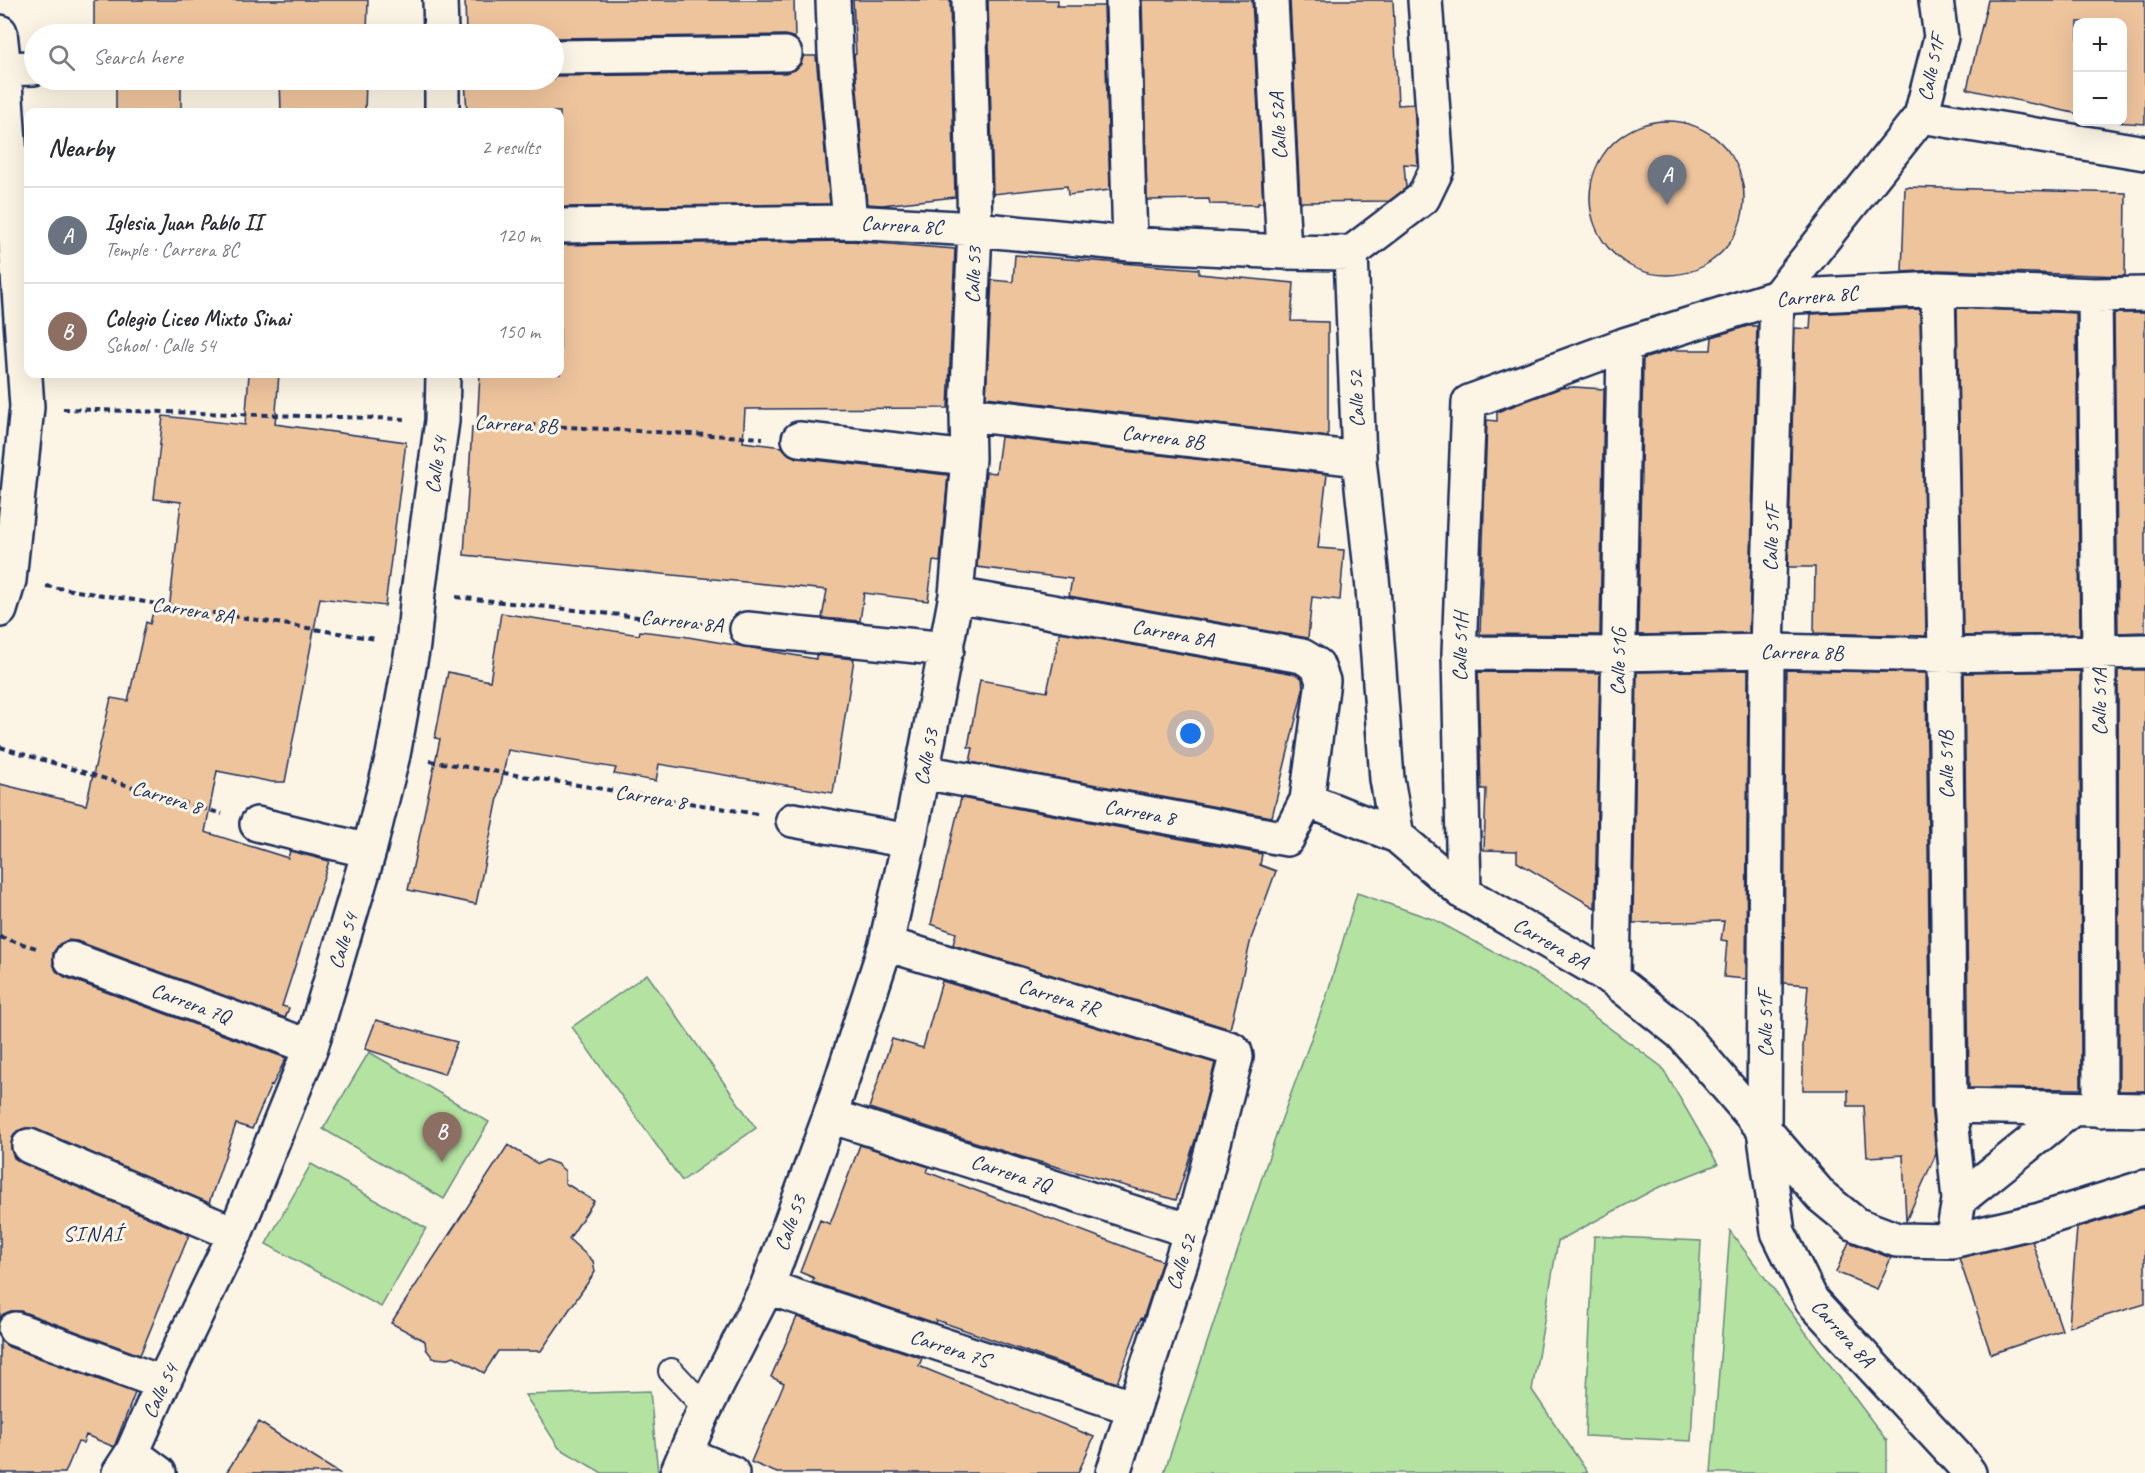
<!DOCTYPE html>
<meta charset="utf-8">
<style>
body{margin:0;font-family:Caveat,sans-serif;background:#f7f7f7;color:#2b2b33}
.controls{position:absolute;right:18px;top:18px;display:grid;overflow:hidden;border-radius:12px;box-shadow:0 6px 24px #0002}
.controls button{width:54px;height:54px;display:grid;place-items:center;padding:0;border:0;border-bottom:2px solid #e1e1e2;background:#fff;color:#2b2b33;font:30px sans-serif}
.you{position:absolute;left:1191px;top:734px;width:21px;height:21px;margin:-15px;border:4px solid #fff;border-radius:50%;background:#1a73e8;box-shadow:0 0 0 9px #1a73e833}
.badge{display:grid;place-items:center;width:39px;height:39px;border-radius:50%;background:#d1495b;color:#fff;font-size:20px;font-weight:700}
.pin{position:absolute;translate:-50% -50px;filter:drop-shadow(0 2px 3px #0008)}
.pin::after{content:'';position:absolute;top:32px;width:21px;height:18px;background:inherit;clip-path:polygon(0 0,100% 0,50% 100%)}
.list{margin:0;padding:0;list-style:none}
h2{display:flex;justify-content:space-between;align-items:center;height:78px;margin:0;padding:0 24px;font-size:26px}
h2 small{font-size:20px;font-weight:400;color:#7c7c81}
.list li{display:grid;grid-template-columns:39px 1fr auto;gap:18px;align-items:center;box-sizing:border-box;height:96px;padding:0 24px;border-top:2px solid #e1e1e2}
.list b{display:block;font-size:22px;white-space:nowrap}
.list p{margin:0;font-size:20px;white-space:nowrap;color:#7c7c81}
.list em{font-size:20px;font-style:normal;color:#7c7c81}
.icon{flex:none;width:33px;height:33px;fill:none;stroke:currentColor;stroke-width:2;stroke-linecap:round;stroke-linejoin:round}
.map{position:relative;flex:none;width:2145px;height:1473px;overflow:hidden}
.search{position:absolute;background:#fff;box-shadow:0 6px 24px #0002;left:24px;top:24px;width:540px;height:66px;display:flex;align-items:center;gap:15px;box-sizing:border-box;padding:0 21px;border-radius:33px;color:#7c7c81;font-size:22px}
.panel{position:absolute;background:#fff;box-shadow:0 6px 24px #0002;left:24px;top:108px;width:540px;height:270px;border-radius:12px}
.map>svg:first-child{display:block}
.green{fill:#b4e2a1;stroke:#688880;stroke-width:1.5}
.building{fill:#eec49d;stroke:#1b2f5e;stroke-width:1.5}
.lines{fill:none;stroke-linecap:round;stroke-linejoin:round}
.service-casing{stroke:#1b2f5e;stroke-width:28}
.pedestrian-casing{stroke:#1b2f5e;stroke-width:38}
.minor-casing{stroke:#1b2f5e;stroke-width:38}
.tertiary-casing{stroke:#1b2f5e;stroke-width:38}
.path{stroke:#1b2f5e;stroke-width:4;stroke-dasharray:6 4.5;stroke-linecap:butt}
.service{stroke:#fcf5e5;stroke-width:24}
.pedestrian{stroke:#fcf5e5;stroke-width:33}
.minor{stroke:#fcf5e5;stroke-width:33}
.tertiary{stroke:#fcf5e5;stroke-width:33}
.labels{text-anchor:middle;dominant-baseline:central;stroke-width:6;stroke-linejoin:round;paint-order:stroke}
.street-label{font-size:21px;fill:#1b2f5e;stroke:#fcf5e5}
.neighbourhood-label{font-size:22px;letter-spacing:1.5px;fill:#1b2f5e;stroke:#fcf5e5}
</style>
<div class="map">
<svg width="2145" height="1473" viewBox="0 0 2145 1473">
<rect width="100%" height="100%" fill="#fcf5e5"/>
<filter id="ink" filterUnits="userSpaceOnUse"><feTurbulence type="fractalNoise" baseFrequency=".0167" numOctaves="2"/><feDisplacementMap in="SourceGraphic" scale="12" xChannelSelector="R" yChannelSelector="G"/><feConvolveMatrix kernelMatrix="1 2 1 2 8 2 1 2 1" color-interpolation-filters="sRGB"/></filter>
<g filter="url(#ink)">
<!-- green -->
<path class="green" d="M1357,893L1435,920L1542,978L1662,1067L1718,1164L1655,1189L1558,1241L1532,1390L1588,1473H1164L1277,1132L1326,998Z
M647,974L756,1128L682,1181L572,1027Z
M369,1052L489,1122L444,1199L323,1129Z
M311,1164L426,1228L381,1307L266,1244Z
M1730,1231L1887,1441V1473H1711Z
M1594,1236L1701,1241L1691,1441L1585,1436Z
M650,1391L658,1473H602L559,1448L525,1395Z"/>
<!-- building -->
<path class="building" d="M94,0H368L367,34H94Z
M465,0H794L795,38L785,35L554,38V34H466Z
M853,0H950L955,197L882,205L867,204L854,55L856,54Z
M988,0H1058L1057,6H1104L1110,190L1068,195L1067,186L993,194Z
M1142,0H1252L1263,203H1258V205L1210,204L1209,199L1147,200Z
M1290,0H1393L1398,105L1414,104L1418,165L1404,164L1406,188L1389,201L1300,202Z
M1988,0H2145V124L2112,122H2122V22H2078V114L1967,89Z
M803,56H816L830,204L560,207V112H467L465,80H554V76L785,73L795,70L801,64Z
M116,80H181V112H116Z
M280,80H366L365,112H281Z
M1590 198a77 77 0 1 1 154 0a77 77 0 1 1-154 0Z
M1905,187L2126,193L2125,276L1939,270L1902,272Z
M850,241L955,249L948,408L745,409L743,442L782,447L788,454L797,458L948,475L940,562L933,561L928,601L864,593L860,621L822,618L827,590L464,555L472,427L477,428L480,374H560V245Z
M1015,255L1199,269V274L1294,283L1291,321L1328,322V437L986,397L992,280L1013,282Z
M1957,308L2076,313L2080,634L1963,636Z
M1920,309L1926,636L1814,633L1815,567H1788L1795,328L1810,329L1811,314Z
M2114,313H2145V632L2118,633Z
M1748,326H1757L1749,633L1638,635L1643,359L1672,350H1711L1712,337Z
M249,374H279L275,424L406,442L385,606L320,598L285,782H272L217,771L205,832L288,858L290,851L329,861L282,1006L289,1008L285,1018L77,941L68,940L59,944L53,953V963L56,971L65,977L286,1058L272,1086L271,1085L252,1129L236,1124L209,1203L36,1129L26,1128L17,1131L12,1138L11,1149L14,1158L22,1163L189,1235L140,1355L21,1311H11L3,1314L0,1319V784L86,805L111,698L128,701L146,622L150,624L154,608L169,611L181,502L154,499L163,416L245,425Z
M1574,387L1604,389L1600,635L1480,634L1487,420L1497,421V412L1561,388Z
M1001,437L1327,474L1318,548L1344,550L1340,600L1312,597L1308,638L1069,596L1072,579L977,567L986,472L996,473Z
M501,613L639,635L640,631L682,636L816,659V655L854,659L833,793L659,764L656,781L614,774L616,768L508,750L476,904L408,890L440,739L435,738L448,672L490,681Z
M1060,632L1295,674L1302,678L1303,690L1272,817L970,762L973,748L968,747L980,680L1047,692Z
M1748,670L1746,979L1724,977L1727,941L1721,940L1724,921L1633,923L1637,672Z
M1786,670L1926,673L1931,1106L1936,1154L1906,1221L1903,1155L1867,1157L1864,1106H1848V1090H1803V1047L1808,985L1784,983Z
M2118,670H2145V1091H2119Z
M2080,671L2081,1089L1969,1088L1964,673Z
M1478,672L1600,673L1595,908L1517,862V851L1484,850L1486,789H1481Z
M961,798L1262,854L1260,865L1276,871L1251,939L1230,1029L953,945L956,933L931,924Z
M942,981L1215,1063L1198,1131L1176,1200L1022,1157L869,1108L892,1039L923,1048Z
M376,1020L457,1042L444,1074L365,1049Z
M508,1145L538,1164L546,1160L557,1164L565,1171V1183L594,1201L569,1239L593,1261L595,1272L541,1351H498L484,1373L454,1356L446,1359L433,1358L426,1349L425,1341L391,1323Z
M860,1145L929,1167L927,1172L1162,1261L1143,1319L1141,1318L1117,1383L936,1320L935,1323L812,1282L814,1278L800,1272L820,1220L830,1224Z
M2145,1207V1304L2069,1327L2077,1228Z
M2032,1241L2062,1330L1991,1354L1959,1258Z
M1849,1242L1891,1258L1877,1289L1836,1272Z
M797,1317L922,1358L919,1366L1094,1437L1078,1473H777L751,1462L784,1383L771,1377Z
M0,1340L9,1347L135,1393L114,1447L86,1435L83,1443L78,1442L65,1473H0Z
M259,1422L291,1443L339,1473H226Z"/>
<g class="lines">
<!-- service casing -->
<g class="service-casing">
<path id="service" d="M671,1371L698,1400L703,1413"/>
</g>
<!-- pedestrian casing -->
<g class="pedestrian-casing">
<path id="pedestrian" d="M833,0L835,53L850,222"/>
</g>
<!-- minor casing -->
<g class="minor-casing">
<path id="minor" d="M440,0L441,34
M1123,0L1130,244
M1271,0L1284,252
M0,32L4,69L27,407L9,580L0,610
M554,57L785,54
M4,69L34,68
M442,80V112
M1921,116L2145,153
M560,226L850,222L975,229L1130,244L1284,252L1351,253
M1351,253L1359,459L1373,588L1387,779L1397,836
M1351,253L1423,198L1437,169L1425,0
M1938,289L1945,655L1950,1106L1959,1200L1952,1241
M2095,295L2099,651L2100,1110
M967,414L1359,459
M799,439L968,458
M747,629L947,649
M1459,653L1618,654L1767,651L1945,655L2145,651
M923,772L1287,839L1307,800L1323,681L1317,665L1302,656L956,595
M1307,800L1397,836L1464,893L1613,979L1681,1033L1821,1196L1855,1224L1897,1240L1952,1241L2040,1220L2145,1187
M793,820L909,841
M257,824L369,851
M1464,893L1459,653L1469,402L1624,345L1777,297L1938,289L2095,295L2145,294
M886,944L1232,1049L1235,1052L1236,1057L1191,1231L1113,1473
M71,959L311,1047
M1613,979L1624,345
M1950,1106L2145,1110
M830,1116L1191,1231
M29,1146L235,1234
M1959,1200L2072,1109
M767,1287L1134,1408
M15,1329L163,1383
M132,1453L159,1473
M686,1454L732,1473
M119,1473L132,1453L163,1383L235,1234L311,1047L369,851L393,755L413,645L418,593L442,421L443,374
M677,1473L703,1413L767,1287L830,1116L886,944L909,841L956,595L968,458L967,414L975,229L969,0"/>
</g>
<!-- tertiary casing -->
<g class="tertiary-casing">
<path id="tertiary" d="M1936,0L1941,37L1921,116L1777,297L1767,651L1764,1130L1778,1232L1812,1301L1961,1462L1969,1473"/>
</g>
<!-- path -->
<path class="path" d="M63,409L407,419
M477,422L763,438
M46,586L376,639
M456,597L711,625
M0,747L222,814
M430,761L757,814
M0,937L36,948"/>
<!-- service -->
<use href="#service" class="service"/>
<!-- pedestrian -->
<use href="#pedestrian" class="pedestrian"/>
<!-- minor -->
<use href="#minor" class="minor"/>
<!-- tertiary -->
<use href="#tertiary" class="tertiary"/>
</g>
</g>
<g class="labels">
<!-- street labels -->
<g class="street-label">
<text transform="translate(1931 68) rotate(-78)">Calle 51F</text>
<text transform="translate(1278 126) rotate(-93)">Calle 52A</text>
<text transform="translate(902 225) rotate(3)">Carrera 8C</text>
<text transform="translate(973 275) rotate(-88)">Calle 53</text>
<text transform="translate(1817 296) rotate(-5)">Carrera 8C</text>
<text transform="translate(1356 399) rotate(-92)">Calle 52</text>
<text transform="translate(516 424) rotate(3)">Carrera 8B</text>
<text transform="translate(1163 437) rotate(7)">Carrera 8B</text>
<text transform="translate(436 465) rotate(-82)">Calle 54</text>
<text transform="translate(1771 538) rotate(-88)">Calle 51F</text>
<text transform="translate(193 610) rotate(9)">Carrera 8A</text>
<text transform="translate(682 621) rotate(6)">Carrera 8A</text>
<text transform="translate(1173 633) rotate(10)">Carrera 8A</text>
<text transform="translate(1460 647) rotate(-89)">Calle 51H</text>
<text transform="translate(1802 652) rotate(1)">Carrera 8B</text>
<text transform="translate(1618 662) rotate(-89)">Calle 51G</text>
<text transform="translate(2099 702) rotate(-90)">Calle 51A</text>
<text transform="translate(926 757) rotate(-79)">Calle 53</text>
<text transform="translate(1946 765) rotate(-91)">Calle 51B</text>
<text transform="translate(167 797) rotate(17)">Carrera 8</text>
<text transform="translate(651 797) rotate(9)">Carrera 8</text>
<text transform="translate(1140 812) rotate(10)">Carrera 8</text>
<text transform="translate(343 941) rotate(-73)">Calle 54</text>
<text transform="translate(1551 943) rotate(30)">Carrera 8A</text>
<text transform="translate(1059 997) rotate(17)">Carrera 7R</text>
<text transform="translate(191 1003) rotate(20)">Carrera 7Q</text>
<text transform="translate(1765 1024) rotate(-90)">Calle 51F</text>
<text transform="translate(1011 1173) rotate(18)">Carrera 7Q</text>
<text transform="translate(790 1223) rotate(-70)">Calle 53</text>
<text transform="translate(1181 1262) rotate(-72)">Calle 52</text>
<text transform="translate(1843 1333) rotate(48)">Carrera 8A</text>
<text transform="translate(950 1348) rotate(18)">Carrera 7S</text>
<text transform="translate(160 1391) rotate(-65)">Calle 54</text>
</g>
<!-- neighbourhood labels -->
<g class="neighbourhood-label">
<text x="93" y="1234">SINAÍ</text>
</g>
</g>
</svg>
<div class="controls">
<button>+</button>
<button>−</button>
</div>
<div class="you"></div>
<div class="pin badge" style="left:1667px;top:205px;background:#6b7280">A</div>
<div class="pin badge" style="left:442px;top:1162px;background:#8d6e63">B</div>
<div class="search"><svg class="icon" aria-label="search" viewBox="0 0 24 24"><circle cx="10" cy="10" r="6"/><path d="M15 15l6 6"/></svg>Search here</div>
<section class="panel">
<h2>Nearby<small>2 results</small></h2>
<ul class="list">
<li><span class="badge" style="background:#6b7280">A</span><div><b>Iglesia Juan Pablo II</b><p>Temple · Carrera 8C</p></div><em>120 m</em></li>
<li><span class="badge" style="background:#8d6e63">B</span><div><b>Colegio Liceo Mixto Sinai</b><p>School · Calle 54</p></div><em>150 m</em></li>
</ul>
</section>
</div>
